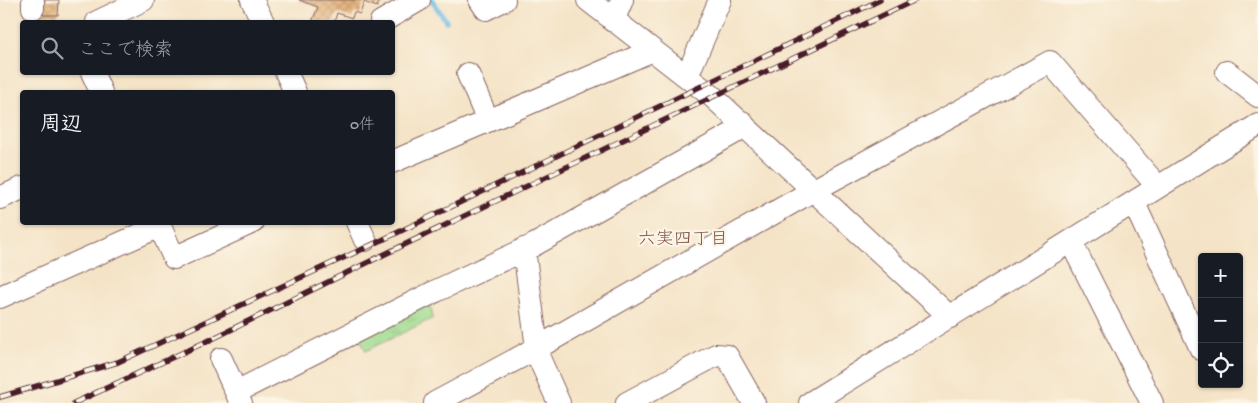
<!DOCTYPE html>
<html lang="ja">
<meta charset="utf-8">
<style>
body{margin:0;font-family:"Gochi Hand","Klee One",sans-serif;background:#20242c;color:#f1f3f6}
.controls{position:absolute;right:15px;bottom:15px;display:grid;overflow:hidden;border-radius:5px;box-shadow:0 1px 4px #0004}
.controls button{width:45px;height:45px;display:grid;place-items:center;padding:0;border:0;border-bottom:1px solid #363941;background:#171b24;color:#f1f3f6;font:25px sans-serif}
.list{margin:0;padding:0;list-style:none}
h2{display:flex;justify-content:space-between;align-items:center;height:65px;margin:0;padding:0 20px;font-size:21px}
h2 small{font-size:16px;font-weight:400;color:#9ea1a6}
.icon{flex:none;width:28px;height:28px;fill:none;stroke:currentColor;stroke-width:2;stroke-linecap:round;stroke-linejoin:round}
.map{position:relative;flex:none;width:1258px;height:403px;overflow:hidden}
.search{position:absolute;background:#171b24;box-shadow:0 1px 4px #0004;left:20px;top:20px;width:375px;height:55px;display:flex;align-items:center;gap:12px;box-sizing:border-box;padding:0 18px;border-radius:5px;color:#9ea1a6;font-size:19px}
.panel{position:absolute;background:#171b24;box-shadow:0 1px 4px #0004;left:20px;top:90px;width:375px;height:135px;border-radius:5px}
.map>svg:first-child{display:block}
.grass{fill:url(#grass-tufts);stroke:#747c5c}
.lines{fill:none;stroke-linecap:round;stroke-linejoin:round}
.stream{stroke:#6dbce8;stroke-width:5.5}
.building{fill:url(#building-cross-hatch)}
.minor-casing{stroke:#866461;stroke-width:24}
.minor{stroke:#fff;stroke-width:22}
.rail-casing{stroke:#4a1f2b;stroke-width:5.5}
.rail{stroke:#fcf5e5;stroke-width:4;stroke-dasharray:11;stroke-linecap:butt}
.labels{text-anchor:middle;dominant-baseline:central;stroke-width:4.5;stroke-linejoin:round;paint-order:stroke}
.neighbourhood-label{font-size:18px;fill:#805449;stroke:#fcf5e5}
</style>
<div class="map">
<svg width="1258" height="403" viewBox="0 0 1258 403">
<defs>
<pattern id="grass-tufts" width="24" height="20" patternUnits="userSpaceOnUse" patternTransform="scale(1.25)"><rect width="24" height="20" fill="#9dda8e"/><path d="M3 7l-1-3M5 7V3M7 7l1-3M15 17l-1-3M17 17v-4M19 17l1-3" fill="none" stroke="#89bb7b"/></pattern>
<pattern id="building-cross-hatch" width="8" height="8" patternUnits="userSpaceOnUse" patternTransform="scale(1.25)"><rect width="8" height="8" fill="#e3b580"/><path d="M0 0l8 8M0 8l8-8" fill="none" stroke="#c49b6f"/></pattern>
</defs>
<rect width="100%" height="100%" fill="#fcf5e5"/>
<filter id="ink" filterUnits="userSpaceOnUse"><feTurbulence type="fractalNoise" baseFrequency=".02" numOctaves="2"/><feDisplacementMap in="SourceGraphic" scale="10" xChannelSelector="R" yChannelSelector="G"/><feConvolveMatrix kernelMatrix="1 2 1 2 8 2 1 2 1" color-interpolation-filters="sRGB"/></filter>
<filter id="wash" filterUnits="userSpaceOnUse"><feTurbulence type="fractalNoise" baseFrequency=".0096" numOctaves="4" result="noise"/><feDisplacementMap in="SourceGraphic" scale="20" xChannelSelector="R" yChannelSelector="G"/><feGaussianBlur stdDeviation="1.12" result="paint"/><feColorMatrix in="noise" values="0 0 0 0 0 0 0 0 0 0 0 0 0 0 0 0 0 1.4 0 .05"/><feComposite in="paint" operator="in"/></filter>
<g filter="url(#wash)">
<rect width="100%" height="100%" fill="#f4e3c6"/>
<!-- grass -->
<path class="grass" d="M430,303L433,318L366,351L360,338Z"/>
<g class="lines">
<!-- stream -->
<path class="stream" d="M432,0L446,21"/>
</g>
<g id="blocks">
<!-- building -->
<path class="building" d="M43,0H59L58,15H43Z
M299,0H379L377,7L364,2L360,14L354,12L352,18L337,13L334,22H312L318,7Z"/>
</g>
</g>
<g filter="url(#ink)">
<use href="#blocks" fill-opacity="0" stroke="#866461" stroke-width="1"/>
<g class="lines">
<!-- minor casing -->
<g class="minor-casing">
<path id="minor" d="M252,0L263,22
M480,0L486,9L504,0
M588,0L713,97L950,317
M33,8V0
M613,21L622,0
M97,22L143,0
M381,22L419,0
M92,72L101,92
M286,72L295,92
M1227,72L1258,96
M468,74L488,121
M687,76L720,0
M392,162L651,51
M0,198L22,188
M1134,203L1201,349
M158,222L174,258L253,222
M357,222L365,240
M1071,242L1152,403
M524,249L537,348
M0,297L160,226
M535,349L559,403
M221,359L241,403
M236,392L436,291L534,245L734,133L742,122
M435,403L537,348L814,190L1050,62L1158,187
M627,403L716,355L727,356L754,403
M810,403L1258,125"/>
</g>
<!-- minor -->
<use href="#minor" class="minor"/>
<!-- rail casing -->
<g class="rail-casing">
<path id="rail" d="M0,397L118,362L380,241L880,0
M74,403L212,339L383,255L915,0"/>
</g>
<!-- rail -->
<use href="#rail" class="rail"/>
</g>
</g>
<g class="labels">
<!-- neighbourhood labels -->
<g class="neighbourhood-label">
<text x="683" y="240">六実四丁目</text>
</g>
</g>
</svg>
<div class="controls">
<button>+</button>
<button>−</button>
<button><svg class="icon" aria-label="locate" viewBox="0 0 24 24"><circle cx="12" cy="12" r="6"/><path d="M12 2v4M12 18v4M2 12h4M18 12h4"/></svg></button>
</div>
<div class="search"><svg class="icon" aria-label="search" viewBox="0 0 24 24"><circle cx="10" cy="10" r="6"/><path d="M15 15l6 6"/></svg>ここで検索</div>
<section class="panel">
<h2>周辺<small>0件</small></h2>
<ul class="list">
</ul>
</section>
</div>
